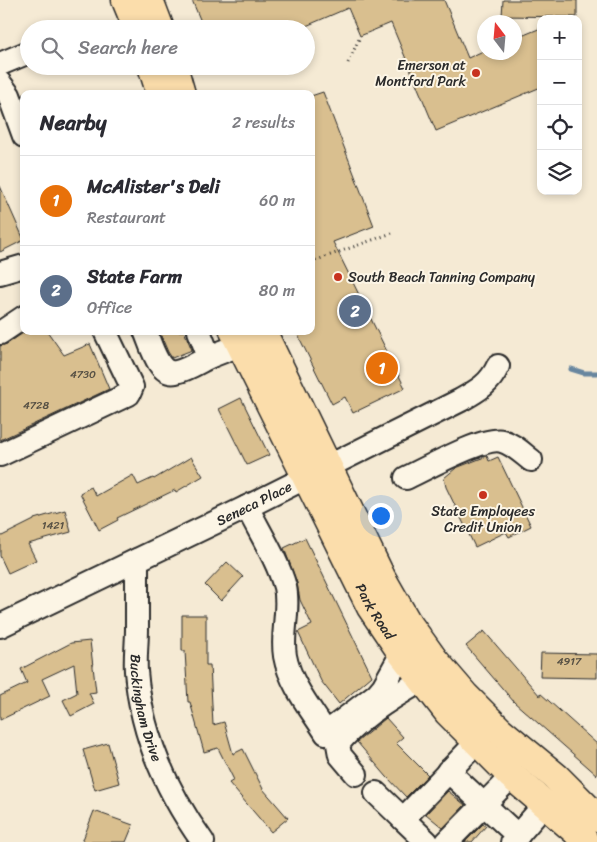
<!DOCTYPE html>
<meta charset="utf-8">
<style>
body{margin:0;font-family:Sriracha,sans-serif;background:#f2f2f3;color:#2b2b33}
.controls{position:absolute;right:15px;top:15px;display:grid;overflow:hidden;border-radius:10px;box-shadow:0 2px 8px #0003}
.controls button{width:45px;height:45px;display:grid;place-items:center;padding:0;border:0;border-bottom:1px solid #e1e1e2;background:#fff;color:#2b2b33;font:25px sans-serif}
.compass{position:absolute;left:477px;top:15px;width:45px;height:45px;border-radius:50%;background:#fff;box-shadow:0 2px 8px #0003;rotate:344deg}
.you{position:absolute;left:380px;top:515px;width:18px;height:18px;margin:-12px;border:4px solid #fff;border-radius:50%;background:#1a73e8;box-shadow:0 0 0 8px #1a73e833}
.badge{display:grid;place-items:center;width:32px;height:32px;border-radius:50%;background:#c8321e;color:#fff;font-size:16px;font-weight:700}
.pin{position:absolute;translate:-50% -50%;border:2px solid #fff;box-shadow:0 1px 5px #0006}
.list{margin:0;padding:0;list-style:none}
h2{display:flex;justify-content:space-between;align-items:center;height:65px;margin:0;padding:0 20px;font-size:21px}
h2 small{font-size:16px;font-weight:400;color:#7c7c81}
.list li{display:grid;grid-template-columns:32px 1fr auto;gap:15px;align-items:center;box-sizing:border-box;height:90px;padding:0 20px;border-top:1px solid #e1e1e2}
.list b{display:block;font-size:19px;white-space:nowrap}
.list p{margin:0;font-size:16px;white-space:nowrap;color:#7c7c81}
.list em{font-size:16px;font-style:normal;color:#7c7c81}
.icon{flex:none;width:28px;height:28px;fill:none;stroke:currentColor;stroke-width:2;stroke-linecap:round;stroke-linejoin:round}
.map{position:relative;flex:none;width:597px;height:842px;overflow:hidden}
.search{position:absolute;background:#fff;box-shadow:0 2px 8px #0003;left:20px;top:20px;width:295px;height:55px;display:flex;align-items:center;gap:12px;box-sizing:border-box;padding:0 18px;border-radius:28px;color:#7c7c81;font-size:19px}
.panel{position:absolute;background:#fff;box-shadow:0 2px 8px #0003;left:20px;top:90px;width:295px;height:245px;border-radius:10px}
.map>svg:first-child{display:block}
.lines{fill:none;stroke-linecap:round;stroke-linejoin:round}
.stream{stroke:#68869f;stroke-width:5}
.building{fill:#d9bf8f;stroke:#2b2b2b}
.minor-casing{stroke:#2b2b2b;stroke-width:26}
.major-casing{stroke:#2b2b2b;stroke-width:31}
.path{stroke:#2b2b2b;stroke-width:3;stroke-dasharray:1 4;stroke-linecap:butt}
.minor{stroke:#fcf5e5;stroke-width:22}
.major{stroke:#fbddab;stroke-width:28}
.poi-dot{fill:#c8321e;stroke:#fcf5e5;stroke-width:2}
.labels{text-anchor:middle;dominant-baseline:central;stroke-width:4;stroke-linejoin:round;paint-order:stroke}
.number-label{font-size:11px;fill:#565044}
.poi-label{font-size:14px;fill:#2b2b2b;stroke:#fcf5e5;text-anchor:end}
.street-label{font-size:14px;fill:#2b2b2b;stroke:#fcf5e5}
</style>
<div class="map">
<svg width="597" height="842" viewBox="0 0 597 842">
<rect width="100%" height="100%" fill="#f5ead4"/>
<filter id="ink" filterUnits="userSpaceOnUse"><feTurbulence type="fractalNoise" baseFrequency=".02" numOctaves="2"/><feDisplacementMap in="SourceGraphic" scale="10" xChannelSelector="R" yChannelSelector="G"/><feConvolveMatrix kernelMatrix="1 2 1 2 8 2 1 2 1" color-interpolation-filters="sRGB"/></filter>
<g filter="url(#ink)">
<g class="lines">
<!-- stream -->
<path class="stream" d="M571,369L584,373H597"/>
</g>
<!-- building -->
<path class="building" d="M192,0H444L468,58L481,52H514V39L541,28V87L436,131L391,23L360,36L348,8L299,29H204Z
M503,0H577V17L502,16Z
M323,92L374,226L333,242L405,388L353,413L345,397L332,404L296,331H311V96Z
M0,186L24,240L0,252Z
M26,331H47L64,355L90,344L109,389L0,440V346L7,344Z
M159,331H184L192,350L172,358L168,352Z
M241,398L269,455L247,465L219,409Z
M487,456L489,461L498,457L531,526L509,537L506,532L475,547L446,487L444,478L456,468Z
M191,457L203,476L176,492L175,490L117,518L118,520L99,530L80,493L91,487L96,496L133,475L138,485L153,478L154,479Z
M65,510L71,532L28,544L36,560L8,573L0,556V537L34,520V519Z
M305,538L372,676L339,704L321,681L298,632L312,625L300,600L297,583L284,548Z
M227,562L243,577L221,601L205,585Z
M182,615H206V665H210L213,725L224,722L233,754L243,749L263,789L288,818L271,832L229,783L234,780L218,748L204,752L190,702H188L185,651H182Z
M484,631L540,696V693L597,744V775L514,702L466,646Z
M90,641L96,692L89,693L94,704L71,716L63,700L77,693L74,664L42,679L50,696L0,720V696L27,683L21,669L71,643Z
M541,653L597,654V678L540,677Z
M386,718L403,737L396,743L428,775L406,797L387,777L357,742Z
M108,743L119,783L95,790L83,750Z
M448,791L465,805L443,828L426,814Z
M94,811L133,825L126,842H82Z
M483,824L486,826L472,842H465Z"/>
<g class="lines">
<!-- minor casing -->
<g class="minor-casing">
<g id="minor">
<path d="M0,64L29,52"/>
<path d="M0,83L9,95L24,136"/>
<path d="M0,273L24,266"/>
<path d="M145,331C151,344 158,376 176,372C187,370 199,362 209,357"/>
<path d="M199,331L209,357L240,345"/>
<path d="M0,333L24,317"/>
<path d="M0,455L129,394L132,387L105,331"/>
<path d="M406,478C425,469 485,436 502,441C513,444 522,453 531,460"/>
<path d="M247,507C260,533 277,559 285,587C290,610 281,633 285,656C290,684 311,709 326,733L377,694L383,687L402,653"/>
<path id="s1" d="M137,560C137,583 137,606 137,629C137,643 135,657 136,671C141,733 167,792 203,842"/>
<path id="s2" d="M0,626L247,507L461,400C477,391 490,384 498,366"/>
<path d="M448,771L518,836"/>
<path d="M356,774L340,755L338,744C358,718 394,696 423,680"/>
<path d="M376,793L403,819"/>
<path d="M427,842L403,819L478,741"/>
<path d="M447,842L512,776"/>
<path d="M512,842L545,804"/>
</g>
</g>
<!-- major casing -->
<g class="major-casing">
<g id="major">
<path d="M126,0L138,29"/>
<path d="M149,0L160,29"/>
<path d="M152,66L161,94"/>
<path d="M173,66L181,94"/>
<path id="s3" d="M234,331L371,607L402,653L448,712L512,776L576,831L585,842"/>
<path d="M262,331L382,579L406,621L434,660L465,696L499,730L556,777L597,818"/>
</g>
</g>
<!-- path -->
<path class="path" d="M348,63L359,39
M311,262L392,233"/>
<!-- minor -->
<use href="#minor" class="minor"/>
<!-- major -->
<use href="#major" class="major"/>
</g>
</g>
<!-- markers -->
<g class="poi-dot">
<circle cx="476" cy="73" r="5"/>
<circle cx="338" cy="277" r="5"/>
<circle cx="483" cy="495" r="5"/>
</g>
<g class="labels">
<!-- number labels -->
<g class="number-label">
<text x="83" y="374">4730</text>
<text x="36" y="405">4728</text>
<text x="53" y="525">1421</text>
<text x="569" y="661">4917</text>
</g>
<!-- poi labels -->
<g class="poi-label">
<text x="466" y="65">Emerson at<tspan x="466" dy="16">Montford Park</tspan></text>
<text x="348" y="277" text-anchor="start">South Beach Tanning Company</text>
<text x="483" y="511" text-anchor="middle">State Employees<tspan x="483" dy="16">Credit Union</tspan></text>
</g>
<!-- street labels -->
<g class="street-label">
<text stroke="none"><textPath href="#s2" startOffset="282">Seneca Place</textPath></text>
<text stroke="none"><textPath href="#s3" startOffset="314">Park Road</textPath></text>
<text stroke="none"><textPath href="#s1" startOffset="149">Buckingham Drive</textPath></text>
</g>
</g>
</svg>
<div class="controls">
<button>+</button>
<button>−</button>
<button><svg class="icon" aria-label="locate" viewBox="0 0 24 24"><circle cx="12" cy="12" r="6"/><path d="M12 2v4M12 18v4M2 12h4M18 12h4"/></svg></button>
<button><svg class="icon" aria-label="layers" viewBox="0 0 24 24"><path d="M12 4l9 5-9 5-9-5zM3 14l9 5 9-5"/></svg></button>
</div>
<svg class="compass" viewBox="-18 -18 36 36"><path d="M0-13l5 13h-10z" fill="#e53935"/><path d="M0 13l5-13h-10z" fill="#7c7c81"/></svg>
<div class="you"></div>
<div class="pin badge" style="left:382px;top:368px;background:#e8710a">1</div>
<div class="pin badge" style="left:355px;top:311px;background:#5c6f8a">2</div>
<div class="search"><svg class="icon" aria-label="search" viewBox="0 0 24 24"><circle cx="10" cy="10" r="6"/><path d="M15 15l6 6"/></svg>Search here</div>
<section class="panel">
<h2>Nearby<small>2 results</small></h2>
<ul class="list">
<li><span class="badge" style="background:#e8710a">1</span><div><b>McAlister's Deli</b><p>Restaurant</p></div><em>60 m</em></li>
<li><span class="badge" style="background:#5c6f8a">2</span><div><b>State Farm</b><p>Office</p></div><em>80 m</em></li>
</ul>
</section>
</div>
